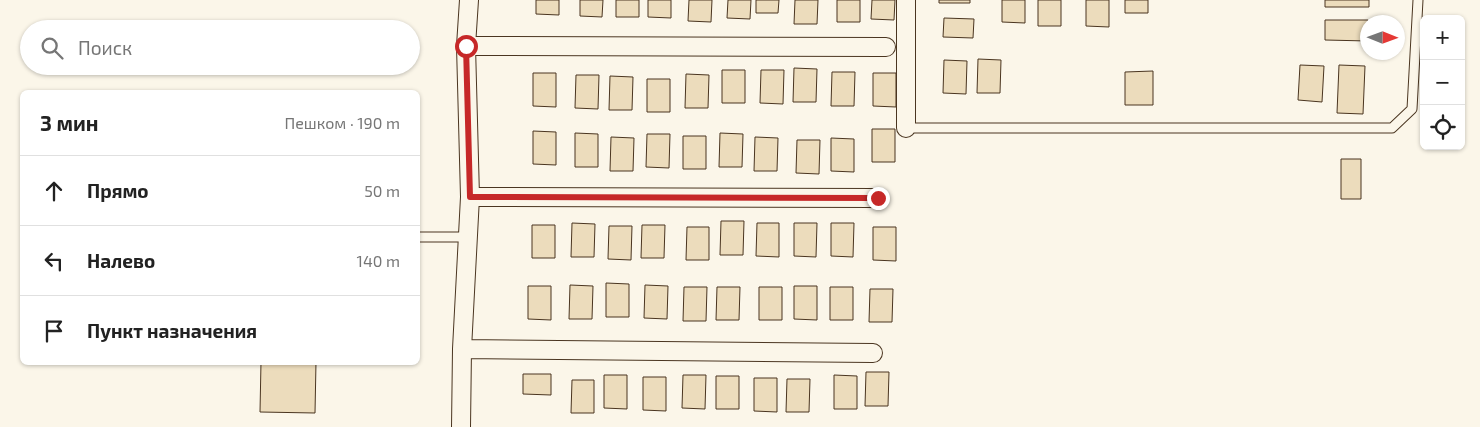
<!DOCTYPE html>
<html lang="ru">
<meta charset="utf-8">
<style>
body{margin:0;font-family:"Exo 2",sans-serif;background:#f6f6f6;color:#222}
.controls{position:absolute;right:15px;top:15px;display:grid;overflow:hidden;border-radius:8px;box-shadow:0 1px 4px #0004}
.controls button{width:45px;height:45px;display:grid;place-items:center;padding:0;border:0;border-bottom:1px solid #e0e0e0;background:#fff;color:#222;font:25px sans-serif}
.compass{position:absolute;left:1360px;top:15px;width:45px;height:45px;border-radius:50%;background:#fff;box-shadow:0 1px 4px #0004;rotate:91deg}
.stop{position:absolute;width:15px;height:15px;margin:-11px;border:4px solid #c62828;border-radius:50%;background:#fff}
.stop.end{background:#c62828;border-color:#fff;box-shadow:0 1px 5px #0008}
.list{margin:0;padding:0;list-style:none}
h2{display:flex;justify-content:space-between;align-items:center;height:65px;margin:0;padding:0 20px;font-size:21px}
h2 small{font-size:16px;font-weight:400;color:#767676}
.list li{display:grid;grid-template-columns:32px 1fr auto;gap:15px;align-items:center;box-sizing:border-box;height:70px;padding:0 20px;border-top:1px solid #e0e0e0}
.list b{display:block;font-size:19px;white-space:nowrap}
.list em{font-size:16px;font-style:normal;color:#767676}
.icon{flex:none;width:28px;height:28px;fill:none;stroke:currentColor;stroke-width:2;stroke-linecap:round;stroke-linejoin:round}
.map{position:relative;flex:none;width:1480px;height:427px;overflow:hidden}
.search{position:absolute;background:#fff;box-shadow:0 1px 4px #0004;left:20px;top:20px;width:400px;height:55px;display:flex;align-items:center;gap:12px;box-sizing:border-box;padding:0 18px;border-radius:28px;color:#767676;font-size:19px}
.panel{position:absolute;background:#fff;box-shadow:0 1px 4px #0004;left:20px;top:90px;width:400px;height:275px;border-radius:8px}
.map>svg:first-child{display:block}
.building{fill:#ecdcbc;stroke:#4a3520}
.lines{fill:none;stroke-linecap:round;stroke-linejoin:round}
.lane-casing{stroke:#4a3520;stroke-width:11}
.street-casing{stroke:#4a3520;stroke-width:20}
.lane{stroke:#fbf6e9;stroke-width:9}
.street{stroke:#fbf6e9;stroke-width:18}
.route{stroke:#c62828;stroke-width:6}
</style>
<div class="map">
<svg width="1480" height="427" viewBox="0 0 1480 427">
<rect width="100%" height="100%" fill="#fbf6e9"/>
<!-- building -->
<path class="building" d="M536,0H559V15L536,14Z
M580,0H603L602,17L580,16Z
M616,0H639V17H616Z
M648,0H671V18L648,17Z
M689,0H712L711,22L688,21Z
M728,0H751L750,19L727,18Z
M756,0H779L778,13H756Z
M795,0H818L817,24H794Z
M837,0H860V22H837Z
M872,0H895L894,20L871,19Z
M939,0H970V3H939Z
M1002,0H1025V23L1002,22Z
M1038,0H1061V26H1038Z
M1086,0H1109V27L1086,26Z
M1125,0H1148V13H1125Z
M1325,0H1369V7H1325Z
M944,18L974,19L973,38L943,37Z
M1325,20H1368V41L1325,40Z
M978,59L1001,60L1000,93H977Z
M944,60L967,61L966,94L943,93Z
M1300,65L1324,66L1322,102L1298,100Z
M1339,65L1365,66L1363,114L1337,113Z
M794,68L817,69L816,102H793Z
M722,70H745V103H722Z
M761,70H784L783,104L760,103Z
M1153,71V105H1125V72Z
M832,72H855L854,106H831Z
M533,73H556V107L533,106Z
M873,73H896V107L873,106Z
M686,74L709,75L708,108H685Z
M576,75H599L598,109L575,108Z
M610,76L633,77L632,110H609Z
M647,79H670V112H647Z
M872,129H895V162H872Z
M533,131L556,132V165L533,164Z
M575,133L598,134V167H575Z
M720,133L743,134L742,167H719Z
M647,134H670L669,168L646,167Z
M683,136H706V169H683Z
M611,137L634,138L633,171H610Z
M755,137L778,138L777,171H754Z
M831,138L854,139V172L831,171Z
M797,140H820L819,174L796,173Z
M1341,159H1361V199H1341Z
M721,221H744L743,255H720Z
M572,223L595,224L594,257H571Z
M757,223H779V257L756,256Z
M794,223H817L816,257L794,256Z
M831,223H854L853,257L831,256Z
M532,225H555V258H532Z
M642,225H665L664,258H641Z
M609,226H632L631,260L608,259Z
M687,227H709V260H686Z
M873,227H896V261L873,260Z
M606,283L629,284V317H606Z
M570,285L593,286L592,319H569Z
M645,285L668,286L667,319L644,318Z
M528,286H551V320L528,319Z
M794,286H817V320L794,319Z
M684,287H707L706,321H683Z
M717,287H740L739,320H716Z
M759,287H782V320H759Z
M830,287H853V320H830Z
M870,289H893L892,322H869Z
M261,362H316L315,413L260,412Z
M866,372H889L888,406H865Z
M523,374H551V395L523,394Z
M604,375H627V409L604,408Z
M683,375H706L705,409L682,408Z
M834,375L857,376V409H834Z
M716,376H739V409H716Z
M643,377H666V411L643,410Z
M754,378H777V412L754,411Z
M787,379H810L809,412H786Z
M572,380H594V413H571Z"/>
<g class="lines">
<!-- lane casing -->
<g class="lane-casing">
<path id="lane" d="M906,128H1392L1412,109L1418,0
M418,237H468"/>
</g>
<!-- street casing -->
<g class="street-casing">
<path id="street" d="M466,46L886,47
M906,128V0
M470,197L878,198
M462,349L873,353
M461,427L462,349L470,197L466,46L469,0"/>
</g>
<!-- lane -->
<use href="#lane" class="lane"/>
<!-- street -->
<use href="#street" class="street"/>
</g>
<g class="lines">
<!-- route -->
<path class="route" d="M466,46L470,197L878,198"/>
</g>
</svg>
<div class="controls">
<button>+</button>
<button>−</button>
<button><svg class="icon" aria-label="locate" viewBox="0 0 24 24"><circle cx="12" cy="12" r="6"/><path d="M12 2v4M12 18v4M2 12h4M18 12h4"/></svg></button>
</div>
<svg class="compass" viewBox="-18 -18 36 36"><path d="M0-13l5 13h-10z" fill="#e53935"/><path d="M0 13l5-13h-10z" fill="#767676"/></svg>
<div class="stop" style="left:466px;top:46px"></div>
<div class="stop end" style="left:878px;top:198px"></div>
<div class="search"><svg class="icon" aria-label="search" viewBox="0 0 24 24"><circle cx="10" cy="10" r="6"/><path d="M15 15l6 6"/></svg>Поиск</div>
<section class="panel">
<h2>3 мин<small>Пешком · 190 m</small></h2>
<ul class="list">
<li><svg class="icon" aria-label="ahead" viewBox="0 0 24 24"><path d="M12 20V5M6 11l6-6 6 6"/></svg><div><b>Прямо</b></div><em>50 m</em></li>
<li><svg class="icon" aria-label="left" viewBox="0 0 24 24"><path d="M17 20v-9H6M10 6l-5 5 5 5"/></svg><div><b>Налево</b></div><em>140 m</em></li>
<li><svg class="icon" aria-label="arrive" viewBox="0 0 24 24"><path d="M6 21V4h12l-3 4 3 4H6"/></svg><div><b>Пункт назначения</b></div></li>
</ul>
</section>
</div>
